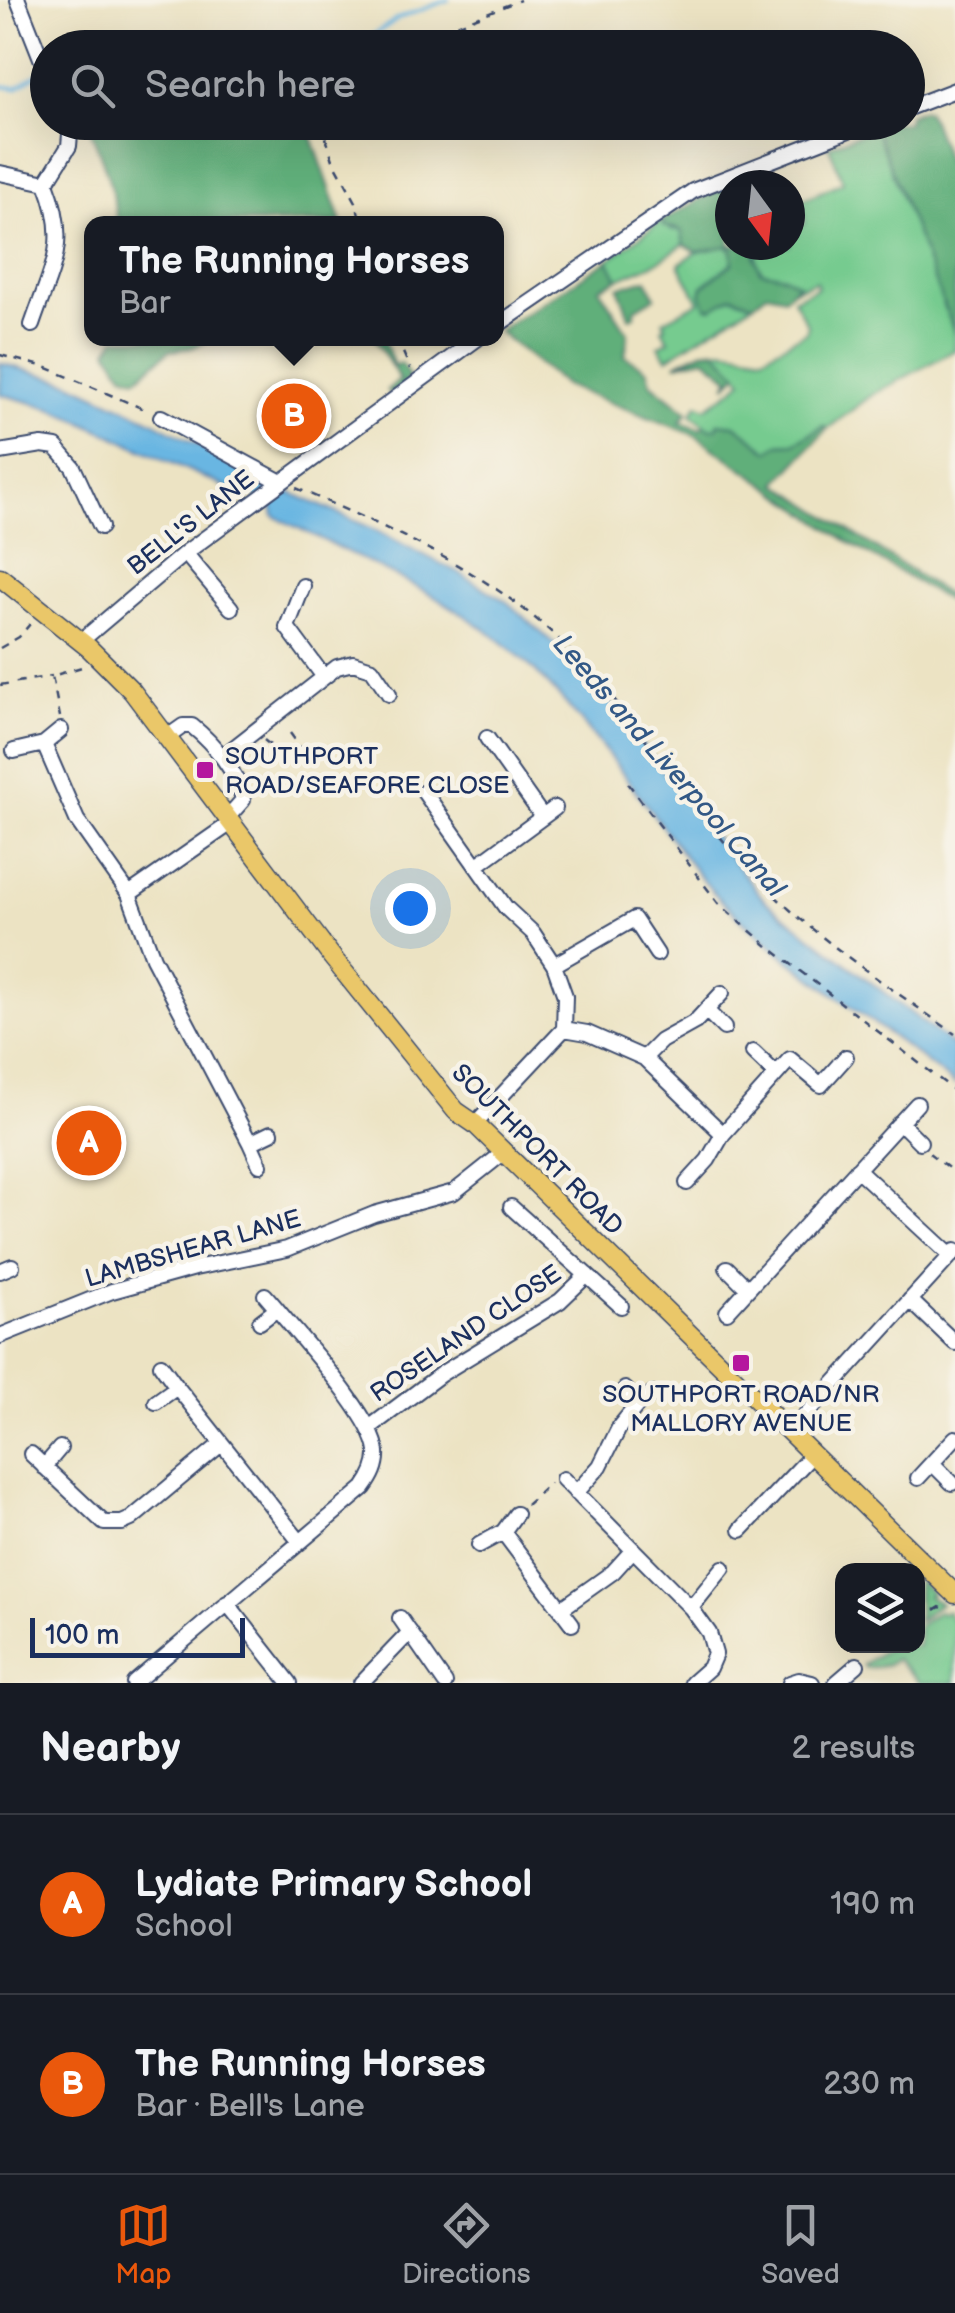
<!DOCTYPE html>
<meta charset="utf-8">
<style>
body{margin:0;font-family:"Balsamiq Sans",sans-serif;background:#242831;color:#f1f3f6}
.controls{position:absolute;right:30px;bottom:30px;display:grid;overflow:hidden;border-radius:20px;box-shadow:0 10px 40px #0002}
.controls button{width:90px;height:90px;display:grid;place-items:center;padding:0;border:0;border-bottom:2px solid #363941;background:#171b24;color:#f1f3f6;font:50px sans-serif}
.compass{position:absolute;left:715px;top:170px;width:90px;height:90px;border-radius:50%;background:#171b24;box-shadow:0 10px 40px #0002;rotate:165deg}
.scale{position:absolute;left:30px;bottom:25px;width:215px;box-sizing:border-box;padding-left:10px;border:5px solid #1b2f5e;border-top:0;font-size:28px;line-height:35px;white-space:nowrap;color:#1b2f5e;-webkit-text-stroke:8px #f7f3e8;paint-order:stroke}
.you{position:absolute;left:410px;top:908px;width:35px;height:35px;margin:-25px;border:8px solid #fff;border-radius:50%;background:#1a73e8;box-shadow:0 0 0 15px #1a73e833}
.badge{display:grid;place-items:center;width:65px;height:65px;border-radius:50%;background:#ea580c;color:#fff;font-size:32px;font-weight:700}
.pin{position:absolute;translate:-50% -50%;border:5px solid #fff;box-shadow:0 2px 10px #0006}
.popup{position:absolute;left:84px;top:216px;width:420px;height:130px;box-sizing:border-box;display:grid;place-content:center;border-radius:20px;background:#171b24;filter:drop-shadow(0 2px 8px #0005);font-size:32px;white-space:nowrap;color:#9ea1a6}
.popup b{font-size:38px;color:#f1f3f6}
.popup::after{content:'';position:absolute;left:50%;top:100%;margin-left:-20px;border:20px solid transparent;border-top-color:#171b24}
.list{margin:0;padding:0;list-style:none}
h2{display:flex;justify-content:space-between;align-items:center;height:130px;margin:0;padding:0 40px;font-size:42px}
h2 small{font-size:32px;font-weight:400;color:#9ea1a6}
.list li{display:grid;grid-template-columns:65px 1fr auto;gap:30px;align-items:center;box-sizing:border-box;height:180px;padding:0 40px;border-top:2px solid #363941}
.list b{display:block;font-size:38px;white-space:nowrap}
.list p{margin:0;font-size:32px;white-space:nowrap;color:#9ea1a6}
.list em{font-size:32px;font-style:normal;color:#9ea1a6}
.icon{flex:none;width:55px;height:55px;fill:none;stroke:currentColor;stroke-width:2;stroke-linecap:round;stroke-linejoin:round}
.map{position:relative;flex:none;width:955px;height:1683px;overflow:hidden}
.search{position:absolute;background:#171b24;box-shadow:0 10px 40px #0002;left:30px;right:30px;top:30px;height:110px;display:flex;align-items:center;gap:25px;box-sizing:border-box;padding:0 35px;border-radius:55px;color:#9ea1a6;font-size:38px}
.sheet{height:490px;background:#171b24}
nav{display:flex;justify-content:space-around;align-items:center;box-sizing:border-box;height:140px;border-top:2px solid #363941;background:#171b24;font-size:28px;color:#9ea1a6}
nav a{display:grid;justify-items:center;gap:5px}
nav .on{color:#ea580c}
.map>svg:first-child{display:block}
.green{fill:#76cb8f;stroke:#487d76;stroke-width:2.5}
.forest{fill:#60af7a;stroke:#3e6f6c;stroke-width:2.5}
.water{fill:#69b6e2;stroke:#4272a0;stroke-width:2.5}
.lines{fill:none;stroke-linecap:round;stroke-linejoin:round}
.stream{stroke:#69b6e2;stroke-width:4}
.minor-casing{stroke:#3a4a6d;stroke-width:18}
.major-casing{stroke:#3a4a6d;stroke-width:21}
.path{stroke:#3a4a6d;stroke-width:2.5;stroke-dasharray:8 8;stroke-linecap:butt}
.minor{stroke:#fff;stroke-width:14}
.major{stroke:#eac769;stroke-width:18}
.poi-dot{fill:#b5179e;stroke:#f7f3e8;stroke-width:4}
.labels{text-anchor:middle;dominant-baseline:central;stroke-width:9;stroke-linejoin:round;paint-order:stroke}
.street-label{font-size:25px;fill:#1b2f5e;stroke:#f7f3e8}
.poi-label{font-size:25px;fill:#1b2f5e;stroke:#f7f3e8;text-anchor:start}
.water-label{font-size:28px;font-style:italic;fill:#325886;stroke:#f7f3e8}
</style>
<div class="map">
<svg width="955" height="1683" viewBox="0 0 955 1683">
<rect width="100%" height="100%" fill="#f7f3e8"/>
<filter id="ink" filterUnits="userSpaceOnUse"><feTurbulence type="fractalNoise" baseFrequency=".01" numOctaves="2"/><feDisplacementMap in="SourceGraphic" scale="20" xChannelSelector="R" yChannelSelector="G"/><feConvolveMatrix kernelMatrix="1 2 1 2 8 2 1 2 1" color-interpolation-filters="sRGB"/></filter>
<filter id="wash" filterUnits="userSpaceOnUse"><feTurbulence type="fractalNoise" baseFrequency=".0048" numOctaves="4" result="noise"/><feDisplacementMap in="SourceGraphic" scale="40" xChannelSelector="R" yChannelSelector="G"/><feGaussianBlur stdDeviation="2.25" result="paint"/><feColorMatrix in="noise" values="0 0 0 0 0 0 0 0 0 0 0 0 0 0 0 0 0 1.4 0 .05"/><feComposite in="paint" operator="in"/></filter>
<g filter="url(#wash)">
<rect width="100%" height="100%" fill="#ece3c3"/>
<!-- green -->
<path class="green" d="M875,128L955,333V350L872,395L827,429L823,426L794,443L779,444L769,451L735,425L710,429L691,414L698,404L706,408C718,399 733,391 743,380L716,351H703L676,364C718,341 720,350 764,356L806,332L808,326L793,299L818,287L816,281L796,289L798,284L765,274L757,265L756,245H790V231L805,224L802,200L843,182L829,146Z
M661,221L671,230H681L684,244L658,262L618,279L608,260Z
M727,245L732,250L733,262L703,286L753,304L667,358L659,346L669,340L662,329L666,326L663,321L699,302L679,264L697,252Z
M918,1579L931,1593L928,1596L940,1603L918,1621Z
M939,1611L942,1614L946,1611L955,1623V1683H920L896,1659L886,1665L866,1668L863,1665L890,1646H918V1626Z"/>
<!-- forest -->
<path class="forest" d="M921,110L926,111L932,120L955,182V333L875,128L888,123L908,122V115Z
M87,123H307L342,223H117C114,188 102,155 87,123Z
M718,189L730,191V245H756L755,257L760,271L784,276L799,284L785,297L767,293L753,304L733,296L712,308L706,307L701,294L703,286L733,263L732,250L727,246L697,252L684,244L681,230L663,226L662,221Z
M608,260L618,279L599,288L628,333L625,356L648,370L651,383L688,412L680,422L701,429L704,425L710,429L717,428L718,423L735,425L769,451L779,444L794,443L824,426L827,429L777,483L955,600V605L847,541L695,435L566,386L498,331Z
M647,279L655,297L635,309V316L630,318L618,287Z
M115,338H214V339L191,348L169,351L137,378L123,374L108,350Z
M375,339H384L394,366L401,363L409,377L403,386L389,394L387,390L400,380Z
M716,350L738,374L725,386L730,378L705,358L676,364L703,351Z"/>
<!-- water -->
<path class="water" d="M0,363L69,382L149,419L263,479L266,488L273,493L287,491L371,528L461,574L507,602L585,671L765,901L955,1047V1085C879,1022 792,971 722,901C697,876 677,846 656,818C618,767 581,716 535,671C464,601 363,561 274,516L272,505L247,491L238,493L54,409L0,394Z"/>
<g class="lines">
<!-- stream -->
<path class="stream" d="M344,48L372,36L397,19L448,0
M0,86L17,88L40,72"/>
</g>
</g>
<g filter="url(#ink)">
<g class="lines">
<!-- minor casing -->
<g class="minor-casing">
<path id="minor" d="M18,0L48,76
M908,108L955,90
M0,173L46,183
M32,325C52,266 70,244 46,183L69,146L71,122
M496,326L693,191L869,122
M161,417L281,482
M0,452L42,445L56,447L73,467L101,527
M185,553L231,608
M303,586L287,627L324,677
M81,641L185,553L478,338
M166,738L183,726H192C213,743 238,772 243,800L227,818
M487,738L542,816
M44,744L77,820L129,894L153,958L250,1143
M14,751L44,744L61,730
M222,757L337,667L353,663L372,669L389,694
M424,792L506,908L533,933L554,965L565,996L564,1029L475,1124
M476,866L555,808
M129,894L231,823
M554,965L634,919L657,954
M706,1010L724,1028
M564,1029L587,1033L644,1058L723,1134
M753,1052L776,1074
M644,1058L661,1041L695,1022L722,993
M900,1122L920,1142
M260,1165L250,1143L271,1133
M857,1169L951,1256
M687,1183L708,1160L723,1134L790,1059L821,1085L846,1057
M511,1207L621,1306
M727,1268L748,1289
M0,1271L12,1266
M910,1300L955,1343
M727,1312L917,1104
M260,1322L277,1309L265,1295
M0,1336L112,1291L195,1268L287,1249L374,1214L454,1192L503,1153
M177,1387L300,1542
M625,1389L638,1404L653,1394
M156,1402L177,1387L161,1365
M369,1428L441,1374L560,1301L587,1275
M790,1432L955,1251
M31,1454L104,1523H122L131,1519L221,1444
M932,1463L952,1483
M44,1467L60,1448
M918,1478L955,1438
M563,1479L691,1608L709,1633L715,1654L709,1668L692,1683
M576,1493L600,1466L620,1426L638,1404
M741,1530L813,1454
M503,1532L572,1624
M479,1545L503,1532L516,1514
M227,1603L290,1683
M691,1608L723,1568
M561,1609L613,1572L632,1551
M400,1618L445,1683
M134,1683L364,1488C372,1477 378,1466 377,1452C374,1417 301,1339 277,1309
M361,1683L410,1632
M790,1683L799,1680L812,1683
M836,1683L857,1665"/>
</g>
<!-- major casing -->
<g class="major-casing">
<path id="major" d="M0,577L89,648L132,691L332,957L456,1111L475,1124L955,1594"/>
</g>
<!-- path -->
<path class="path" d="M398,48L520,0
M321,122L333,160L356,202L361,224
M397,338L410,369
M0,355L45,367L146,410
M296,488C378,524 460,558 530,614C613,680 664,772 732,851C795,925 877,978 955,1034
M0,648L19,637L30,624
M0,685L52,676
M60,717L52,676L85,666
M290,733L318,771
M264,740L270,745L276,744
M628,783L718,903L769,947L955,1091
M929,1153L955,1173
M526,1505L550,1483
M935,1610L940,1607L944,1609"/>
<!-- minor -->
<use href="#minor" class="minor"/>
<!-- major -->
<use href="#major" class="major"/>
</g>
</g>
<!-- markers -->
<g class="poi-dot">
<rect x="195" y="760" width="20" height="20" rx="5"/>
<rect x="731" y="1353" width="20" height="20" rx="5"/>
</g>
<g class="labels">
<!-- street labels -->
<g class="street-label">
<text transform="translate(191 523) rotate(-38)">BELL'S LANE</text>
<text transform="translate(537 1150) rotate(45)">SOUTHPORT ROAD</text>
<text transform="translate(193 1249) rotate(-16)">LAMBSHEAR LANE</text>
<text transform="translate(466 1334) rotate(-34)">ROSELAND CLOSE</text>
</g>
<!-- poi labels -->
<g class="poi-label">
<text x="225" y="756">SOUTHPORT<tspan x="225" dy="29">ROAD/SEAFORE CLOSE</tspan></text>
<text x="741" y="1394" text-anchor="middle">SOUTHPORT ROAD/NR<tspan x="741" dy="29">MALLORY AVENUE</tspan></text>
</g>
<!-- water labels -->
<g class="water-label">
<text transform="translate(669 766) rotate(49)">Leeds and Liverpool Canal</text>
</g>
</g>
</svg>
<div class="controls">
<button><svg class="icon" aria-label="layers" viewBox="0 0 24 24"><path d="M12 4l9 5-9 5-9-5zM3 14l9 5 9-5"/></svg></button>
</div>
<svg class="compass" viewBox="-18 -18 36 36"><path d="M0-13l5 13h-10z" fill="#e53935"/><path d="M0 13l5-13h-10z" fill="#9ea1a6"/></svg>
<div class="scale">100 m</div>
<div class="you"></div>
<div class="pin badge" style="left:89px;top:1143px">A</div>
<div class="pin badge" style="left:294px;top:416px">B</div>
<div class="popup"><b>The Running Horses</b>Bar</div>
<div class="search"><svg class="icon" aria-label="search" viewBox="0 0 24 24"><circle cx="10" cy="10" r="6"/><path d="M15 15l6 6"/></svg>Search here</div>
</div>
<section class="sheet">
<h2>Nearby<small>2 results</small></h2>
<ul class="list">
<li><span class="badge">A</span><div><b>Lydiate Primary School</b><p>School</p></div><em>190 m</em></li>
<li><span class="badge">B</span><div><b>The Running Horses</b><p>Bar · Bell's Lane</p></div><em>230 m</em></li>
</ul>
</section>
<nav>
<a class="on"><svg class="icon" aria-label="map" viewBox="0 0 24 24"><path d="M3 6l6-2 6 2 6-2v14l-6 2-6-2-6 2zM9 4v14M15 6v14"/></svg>Map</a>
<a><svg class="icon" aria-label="directions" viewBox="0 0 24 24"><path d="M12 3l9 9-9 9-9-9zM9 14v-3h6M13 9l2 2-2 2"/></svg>Directions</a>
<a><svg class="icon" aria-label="saved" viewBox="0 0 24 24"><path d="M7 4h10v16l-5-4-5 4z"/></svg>Saved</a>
</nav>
